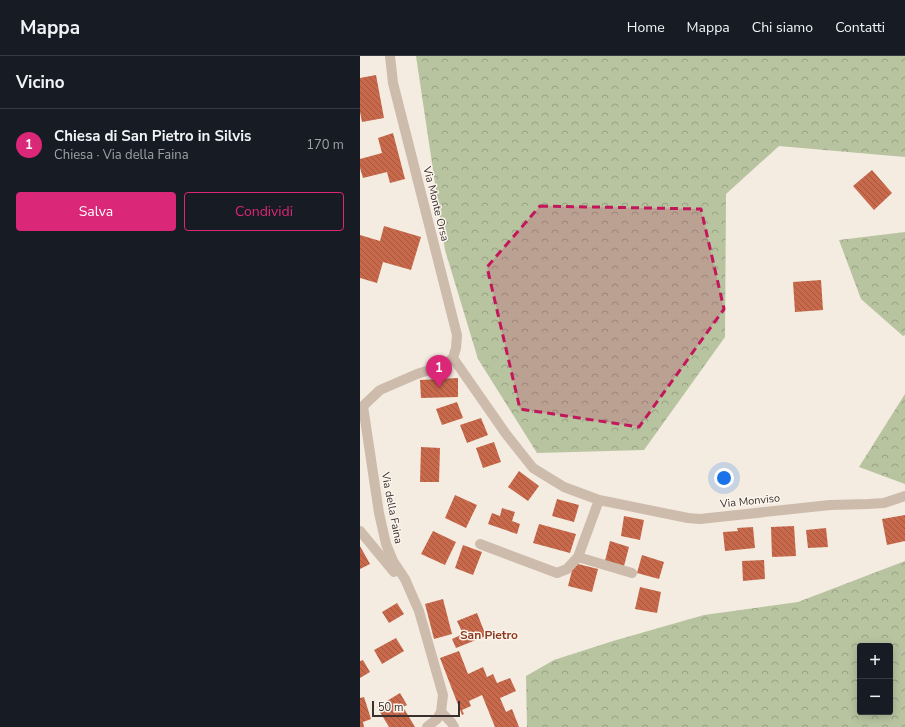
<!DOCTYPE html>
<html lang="it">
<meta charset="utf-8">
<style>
body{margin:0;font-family:"Nunito Sans",sans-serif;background:#20242c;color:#f1f3f6}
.controls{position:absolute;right:12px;bottom:12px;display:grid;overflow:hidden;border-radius:4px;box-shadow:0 2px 10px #0003}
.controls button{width:36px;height:36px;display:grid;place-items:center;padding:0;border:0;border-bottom:1px solid #363941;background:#171b24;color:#f1f3f6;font:20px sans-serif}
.scale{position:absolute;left:12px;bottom:10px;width:88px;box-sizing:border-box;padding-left:4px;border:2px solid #3b302b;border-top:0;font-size:11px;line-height:14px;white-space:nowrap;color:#3b302b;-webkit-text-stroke:3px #fbf5ee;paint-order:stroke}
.you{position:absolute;left:364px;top:422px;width:14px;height:14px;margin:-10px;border:3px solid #fff;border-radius:50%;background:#1a73e8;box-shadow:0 0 0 6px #1a73e833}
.badge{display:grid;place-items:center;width:26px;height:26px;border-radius:50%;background:#db2777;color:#fff;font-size:13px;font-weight:700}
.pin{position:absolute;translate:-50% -33px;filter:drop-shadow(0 1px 2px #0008)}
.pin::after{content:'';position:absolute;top:21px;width:14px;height:12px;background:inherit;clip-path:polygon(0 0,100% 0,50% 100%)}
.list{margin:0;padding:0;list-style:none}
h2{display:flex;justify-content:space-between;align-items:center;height:52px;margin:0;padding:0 16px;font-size:17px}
h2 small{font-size:13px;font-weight:400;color:#9ea1a6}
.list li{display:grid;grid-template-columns:26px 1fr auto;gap:12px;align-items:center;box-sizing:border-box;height:72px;padding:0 16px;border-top:1px solid #363941}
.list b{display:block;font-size:15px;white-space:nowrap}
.list p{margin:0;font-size:13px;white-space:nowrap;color:#9ea1a6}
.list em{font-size:13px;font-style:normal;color:#9ea1a6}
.actions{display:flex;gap:8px;padding:12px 16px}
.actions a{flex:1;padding:9px 0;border:1px solid #db2777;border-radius:4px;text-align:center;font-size:14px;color:#db2777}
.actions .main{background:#db2777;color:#fff}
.map{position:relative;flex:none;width:545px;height:671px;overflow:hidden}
header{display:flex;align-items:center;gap:24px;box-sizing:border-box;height:56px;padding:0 20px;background:#171b24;border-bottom:1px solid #363941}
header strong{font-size:19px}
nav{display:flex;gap:22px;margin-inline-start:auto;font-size:14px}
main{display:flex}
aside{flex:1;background:#171b24}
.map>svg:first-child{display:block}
.forest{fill:url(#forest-crowns);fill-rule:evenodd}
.building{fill:url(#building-back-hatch)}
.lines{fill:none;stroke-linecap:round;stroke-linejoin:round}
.minor{stroke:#cdbbac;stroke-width:10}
.marked{fill:#c2185b;fill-opacity:0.2;stroke:#c2185b;stroke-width:3;stroke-dasharray:8 5;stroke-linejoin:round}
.labels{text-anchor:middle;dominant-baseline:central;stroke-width:3;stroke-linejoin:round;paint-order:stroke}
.street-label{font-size:11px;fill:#3b302b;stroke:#fbf5ee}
.neighbourhood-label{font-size:12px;font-weight:bold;fill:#8c3b22;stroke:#fbf5ee}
</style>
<header>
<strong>Mappa</strong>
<nav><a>Home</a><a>Mappa</a><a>Chi siamo</a><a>Contatti</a></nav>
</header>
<main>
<aside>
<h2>Vicino<small></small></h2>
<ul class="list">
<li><span class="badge">1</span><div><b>Chiesa di San Pietro in Silvis</b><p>Chiesa · Via della Faina</p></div><em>170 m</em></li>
</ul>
<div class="actions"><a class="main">Salva</a><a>Condividi</a></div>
</aside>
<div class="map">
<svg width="545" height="671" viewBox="0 0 545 671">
<defs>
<pattern id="forest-crowns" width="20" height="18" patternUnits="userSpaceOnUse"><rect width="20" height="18" fill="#b8c4a0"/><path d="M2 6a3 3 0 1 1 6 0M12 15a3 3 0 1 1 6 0" fill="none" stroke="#97a083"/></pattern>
<pattern id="building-back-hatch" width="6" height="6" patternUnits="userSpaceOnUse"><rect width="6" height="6" fill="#c8694b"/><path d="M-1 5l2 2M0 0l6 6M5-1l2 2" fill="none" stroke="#a4573f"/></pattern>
</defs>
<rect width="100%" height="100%" fill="#f4ebe1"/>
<!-- forest -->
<path class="forest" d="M56,0H545V101L419,90L366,138L365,281L284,394L177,397L118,303L85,194Z
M545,176V279L543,280L501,243L479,184Z
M545,338V428L499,411Z
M545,505V671H167L166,620L194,604L253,585L344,559L438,546ZM500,590H530V656H500Z"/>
<!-- building -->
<path class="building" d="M16,19L24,62L2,66L0,56V22Z
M33,77L45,123L30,127L27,116L3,122L0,112V103L22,97L18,82Z
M512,114L532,137L514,154L493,130Z
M24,170L61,181L51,214L23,206L17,227L0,222V179L20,185Z
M461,224L463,254L435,256L433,226Z
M98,322V341L61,342L60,324Z
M97,346L103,362L82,369L76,353Z
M121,362L128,379L107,387L100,369Z
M134,386L141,406L123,412L116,392Z
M61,391L80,392L79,426H60Z
M159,415L179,430L168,445L148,431Z
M95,439L117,449L106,472L85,462Z
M197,443L219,449L214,466L192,460Z
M142,452L155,456L152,465L160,468L157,478L128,468L132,457L140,460Z
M545,459V485L527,489L522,463Z
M264,460L284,464L280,484L261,480Z
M179,468L216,478L210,497L173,487Z
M434,470L436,500L412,501L411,471Z
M393,471L395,492L365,495L363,476L378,475L377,472Z
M466,472L468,491L448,492L446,474Z
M73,475L96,486L85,509L61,498Z
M250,485L269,491L264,510L245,505Z
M103,489L122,496L113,519L95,512Z
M0,490L10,508L0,513Z
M282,499L304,506L299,523L277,517Z
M404,504L405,523L383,525L382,505Z
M214,507L238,513L232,536L208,530Z
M280,531L301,536L297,557L275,553Z
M83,543L92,578L74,583L65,548Z
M37,547L44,558L29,567L22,556Z
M117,557L126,580L96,592L92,583L103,578L97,565Z
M36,582L44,595L22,608L14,594Z
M99,595L108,618L123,611L127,621L133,618L137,627L150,622L156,635L140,642L146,656L152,653L159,671H135L122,639L109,645L111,650L102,654L104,658L102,659L80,602Z
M3,604L10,616L0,622V605Z
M40,637L47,649L43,651L55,671H29L17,651Z
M4,641L11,663L3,666L4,671H0V642Z"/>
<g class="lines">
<!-- minor -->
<path class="minor" d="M30,0L33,27L97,279L96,292L93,302
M93,302L146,378L173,412L204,431L239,444L328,462L340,463L470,449L508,448L524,447L545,440
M3,350L19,457L26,488L33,505L45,523L59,555L83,639L81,656L77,663L67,671
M3,350L20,334L57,318L82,310L93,302
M0,475L34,516
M120,488L197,517L207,513L218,501L239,444
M218,501L272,517
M81,656L91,666L94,671"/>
</g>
<!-- marked area -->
<path class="marked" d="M180,150L341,153L364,253L279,371L160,353L127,211Z"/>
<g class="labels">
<!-- street labels -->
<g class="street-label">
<text transform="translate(76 148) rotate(76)">Via Monte Orsa</text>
<text transform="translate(390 445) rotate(-6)">Via Monviso</text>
<text transform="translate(32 452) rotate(79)">Via della Faina</text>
</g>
<!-- neighbourhood labels -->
<g class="neighbourhood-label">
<text x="129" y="579">San Pietro</text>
</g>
</g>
</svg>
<div class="controls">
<button>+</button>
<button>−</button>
</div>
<div class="scale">50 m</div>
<div class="you"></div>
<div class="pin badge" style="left:79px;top:332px">1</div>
</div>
</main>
